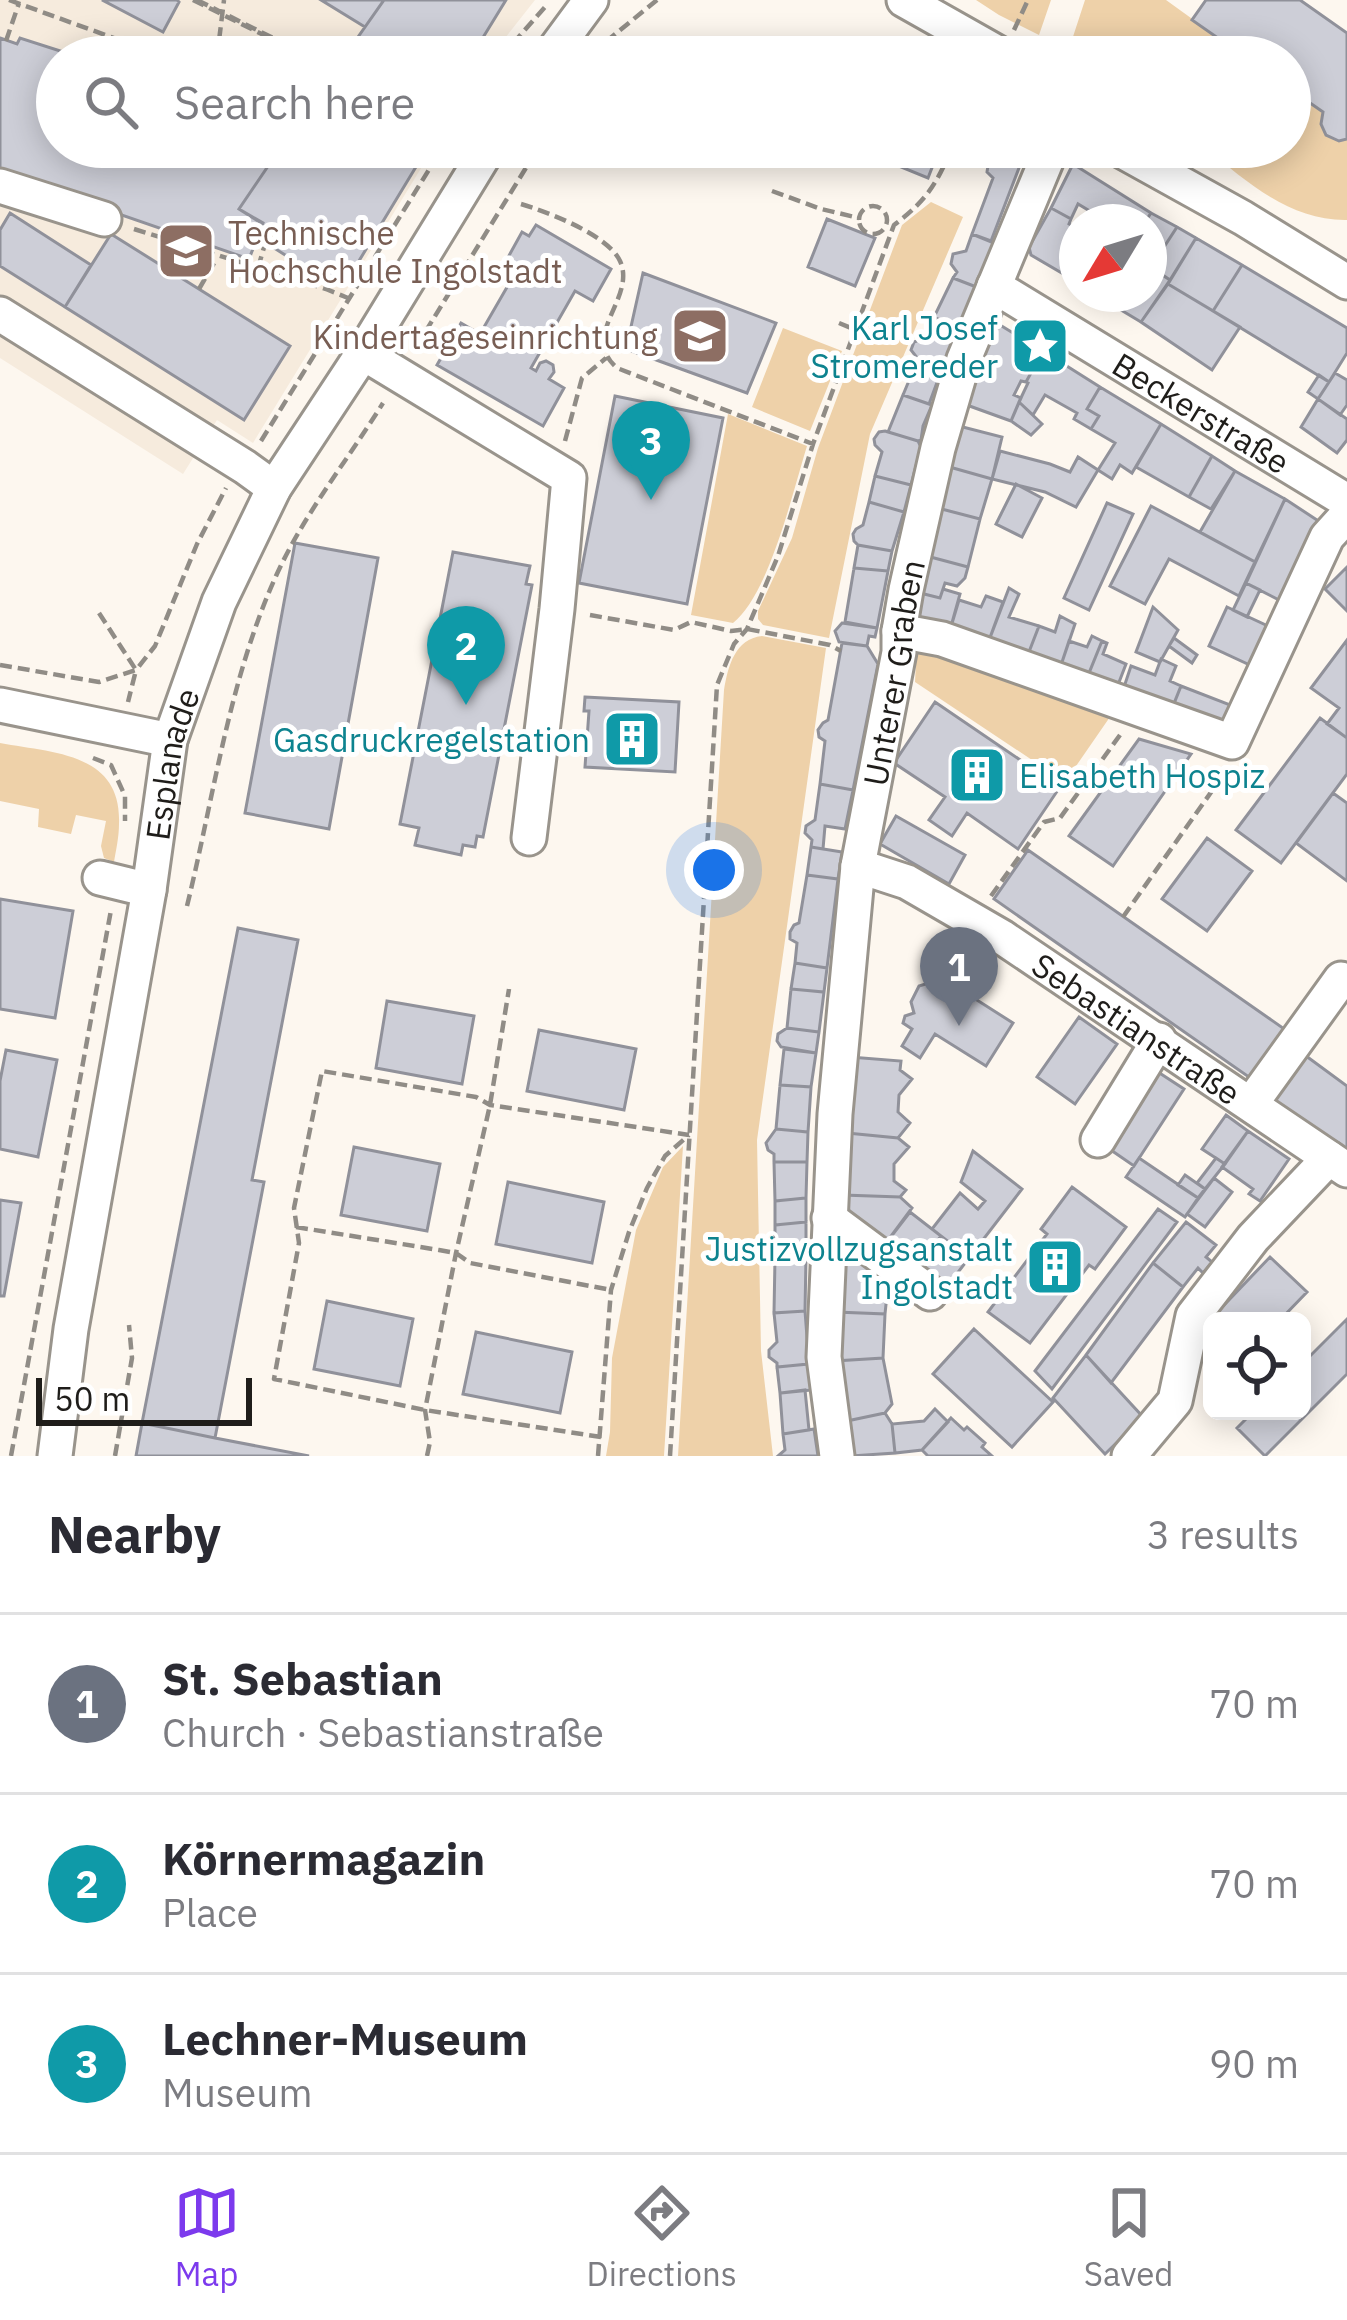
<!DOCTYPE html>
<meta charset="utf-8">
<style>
body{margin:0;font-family:"IBM Plex Sans",sans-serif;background:#f2f2f3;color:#2b2b33}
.controls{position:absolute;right:36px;bottom:36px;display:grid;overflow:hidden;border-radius:18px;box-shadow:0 6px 30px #0003}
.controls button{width:108px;height:108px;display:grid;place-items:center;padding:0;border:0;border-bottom:3px solid #e1e1e2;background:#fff;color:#2b2b33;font:60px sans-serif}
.compass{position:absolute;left:1059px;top:204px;width:108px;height:108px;border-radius:50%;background:#fff;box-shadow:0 6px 30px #0003;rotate:232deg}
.scale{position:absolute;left:36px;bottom:30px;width:216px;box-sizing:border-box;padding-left:12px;border:6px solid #1f1d1a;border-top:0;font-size:33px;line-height:42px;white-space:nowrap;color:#1f1d1a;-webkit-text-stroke:9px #fff;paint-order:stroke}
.you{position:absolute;left:714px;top:870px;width:42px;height:42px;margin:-30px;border:9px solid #fff;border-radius:50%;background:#1a73e8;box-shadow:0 0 0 18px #1a73e833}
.badge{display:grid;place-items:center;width:78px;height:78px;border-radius:50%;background:#7c3aed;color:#fff;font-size:39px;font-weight:700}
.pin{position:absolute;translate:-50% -99px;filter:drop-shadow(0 3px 6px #0008)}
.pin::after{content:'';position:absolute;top:63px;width:42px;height:36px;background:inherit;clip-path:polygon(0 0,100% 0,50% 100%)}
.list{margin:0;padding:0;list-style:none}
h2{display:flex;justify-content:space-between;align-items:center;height:156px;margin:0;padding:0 48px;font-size:51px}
h2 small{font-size:39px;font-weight:400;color:#7c7c81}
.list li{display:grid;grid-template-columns:78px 1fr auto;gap:36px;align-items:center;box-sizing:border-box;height:180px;padding:0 48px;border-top:3px solid #e1e1e2}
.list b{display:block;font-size:45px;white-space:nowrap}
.list p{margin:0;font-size:39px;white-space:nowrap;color:#7c7c81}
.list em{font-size:39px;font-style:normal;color:#7c7c81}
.icon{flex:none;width:66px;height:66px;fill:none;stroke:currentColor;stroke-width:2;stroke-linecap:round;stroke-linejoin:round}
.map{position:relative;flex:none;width:1347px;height:1456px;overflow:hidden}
.search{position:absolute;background:#fff;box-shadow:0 6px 30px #0003;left:36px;right:36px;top:36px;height:132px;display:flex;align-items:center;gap:30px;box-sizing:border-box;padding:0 42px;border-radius:66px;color:#7c7c81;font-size:45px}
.sheet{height:696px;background:#fff}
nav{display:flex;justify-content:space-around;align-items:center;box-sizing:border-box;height:168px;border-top:3px solid #e1e1e2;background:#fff;font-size:33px;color:#7c7c81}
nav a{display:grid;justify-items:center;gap:6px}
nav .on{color:#7c3aed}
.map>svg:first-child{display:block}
.built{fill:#f6ebdd}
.green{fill:#eed1a9}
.building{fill:#cdced7;stroke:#90919a;stroke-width:3}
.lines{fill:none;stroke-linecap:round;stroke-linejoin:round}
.minor-casing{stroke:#99948c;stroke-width:39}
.path{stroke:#908c86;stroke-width:4.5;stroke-dasharray:12 6;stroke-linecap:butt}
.minor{stroke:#fff;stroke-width:33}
.path-bridge{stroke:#908c86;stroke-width:4.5;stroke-dasharray:12 6;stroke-linecap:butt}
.labels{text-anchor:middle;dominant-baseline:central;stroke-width:10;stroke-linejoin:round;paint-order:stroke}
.education-label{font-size:33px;fill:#785e54;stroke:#fff;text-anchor:start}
.culture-label{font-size:33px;fill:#0d838f;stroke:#fff;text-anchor:end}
.street-label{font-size:33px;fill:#1f1d1a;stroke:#fff}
</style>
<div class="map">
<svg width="1347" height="1456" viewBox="0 0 1347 1456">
<rect width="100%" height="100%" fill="#fdf7ef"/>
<!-- built -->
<path class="built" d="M0,0H535L490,57H57V147H434L253,443L217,420L183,474L0,358Z"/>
<!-- green -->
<path class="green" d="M976,0H1051L1039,35L999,15Z
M1085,0H1166L1245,57H1075L1068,52Z
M1290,89L1323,112C1320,129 1327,142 1347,139V220C1291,221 1246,182 1205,147H1290Z
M931,202L963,217L870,434L829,638L763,625L758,619V611L792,538L818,448L902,225Z
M783,328L842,351L810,431L752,407Z
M728,414L807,446C793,491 769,595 733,623L691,615Z
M762,636L826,648L757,1140L761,1351L773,1456H678L724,690C728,666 735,639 762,636Z
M917,644L1112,714L1065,782L915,682Z
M0,743C52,753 122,752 119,824C119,837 116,850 114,862L104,858L101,846L106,821L76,815L71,834L38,827L39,809L0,801Z
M683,1146L664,1456H606L610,1432L612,1358L636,1230L663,1167Z"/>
<!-- building -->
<path class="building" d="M102,0H177L179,2L163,32Z
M321,0H384L365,27Z
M384,0H506L471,57H344Z
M1206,0H1300L1347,33V139L1339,141L1326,135L1321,124L1323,112L1290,89V57H1245L1192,20Z
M0,38L17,44L20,38L79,57H57V147H281L239,209L263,223L249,259L0,173Z
M281,147H428L348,279L339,275L333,285L274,248L280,235L239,209Z
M877,147H940L928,178L874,156Z
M1004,147H1027L991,241L972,234L993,178L987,172L988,166L992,161H998Z
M1073,164L1151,213L1145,222H1108L1078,204L1071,219L1051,208Z
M1051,208L1071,219L1069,224L1077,229V272L1072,279L1031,255L1029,247Z
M10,213L91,265L65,307L0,266V230Z
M1151,213L1177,227L1151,267L1149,222H1145Z
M827,219L875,238L855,286L808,267Z
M536,225L611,269L593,301L575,291L531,368L536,371L540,363L546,361L553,365L554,372L549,379L564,388L543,426L437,365L461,323L480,334L518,268L506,261L522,232L529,236Z
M1177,227L1196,238L1170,280L1151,267Z
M111,234L290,346L244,420L65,307Z
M972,234L994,243L979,288L953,278L957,272L951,264L953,254L966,251Z
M1196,238L1242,265L1213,311L1168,284Z
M1242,265L1347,328V353L1329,382L1213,311Z
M643,273L776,323L747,393L626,349Z
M1149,273L1156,278L1159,273L1170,280L1141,322L1101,298L1103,294H1149Z
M953,278L979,288L959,329L934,317Z
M1168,284L1240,327L1212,370L1141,322Z
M934,317L959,329L942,369L918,359L911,350L914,342L923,339Z
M1000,325L1043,351L1026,382L1021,381L1014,395L1021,398L1011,421L964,404L983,355Z
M1043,351L1100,387L1087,409L1099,416L1091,429L1074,419L1077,413L1045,395L1033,415L1019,402L1028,383L1026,382Z
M918,359L942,369L929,404L903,395Z
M1335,373L1347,380V405L1340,415L1318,399Z
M1319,375L1329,382L1318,399L1308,392Z
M1100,387L1161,424L1132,473L1120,465L1112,479L1098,470L1115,443L1091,429L1099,416L1087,409Z
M903,395L932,405L923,426L921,440L918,441L888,432Z
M615,396L723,418L687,604L579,583Z
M1318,399L1347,419V440L1337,453L1301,427Z
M1019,402L1042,424L1031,435L1011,421Z
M1161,424L1212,456L1189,497L1136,467Z
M955,425L1002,437L992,479L946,466Z
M885,431L918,441L921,447L911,485L875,476L882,452L875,445L874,439L879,432Z
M1000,451L1050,464L1070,472L1078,457L1098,470L1076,507L1045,492L992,479Z
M1212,456L1235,471L1211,509L1189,497Z
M946,466L992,479L980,519L934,507Z
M1235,471L1285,499L1255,562L1200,532Z
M875,476L911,485L904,512L869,502Z
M1016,484L1042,498L1022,537L996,524Z
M1285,499L1320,522L1281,601L1246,583Z
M869,502L904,512L892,551L858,545L854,541L853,534L856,529L863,525Z
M1107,503L1133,514L1089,610L1064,598Z
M1151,506L1255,562L1239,596L1169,559L1145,604L1110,586Z
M934,507L980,519L968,567L923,555Z
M295,543L378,558L329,829L245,813Z
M858,545L892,551L888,571L854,568Z
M453,552L530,566L526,584L532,585L483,837L477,836L475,847L463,845L461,855L415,845L419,828L400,824Z
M923,555L968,567L965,578L957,586L945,583L940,598L916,592Z
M1347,567V611L1325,589Z
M854,568L888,571L877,628L845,622Z
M1246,583L1260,590L1247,617L1233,610Z
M1009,588L1019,594L1009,617L1039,626L1027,657L988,643Z
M943,589L960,594L950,630L914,621L916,592L940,598Z
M986,596L1003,602L988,643L950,630L959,600L981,607Z
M1153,607L1178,630L1160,662L1136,652Z
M1227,607L1270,627L1252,666L1209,646Z
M1060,616L1075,624L1060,668L1027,657L1039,626L1055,632Z
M842,623L877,628L875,637L869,636L867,646L839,642L835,631Z
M1092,636L1102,641L1087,678L1060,668L1069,641L1087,647Z
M1174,638L1197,655L1192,663L1169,646Z
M1347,640V738L1327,724L1339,708L1311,688Z
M1102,641L1107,643L1103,654L1126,664L1116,690L1087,678Z
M842,643L867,646L878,664L853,790L820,784L825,741L819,737L818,730L823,723L828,720Z
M1161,659L1176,666L1170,681L1181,686L1171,711L1122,693L1131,666L1155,675Z
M1181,686L1233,706L1224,731L1171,711Z
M585,697L679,702L675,772L585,767L589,711H584Z
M935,702L1060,787L1018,849L967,813L952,836L929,820L945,797L894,763Z
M1320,718L1347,738V774L1281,863L1236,830Z
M1139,739L1191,754L1113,866L1069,836Z
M820,784L853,790L845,829L825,826L823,849L811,847L812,840L805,833L806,826L815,820Z
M1333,793L1347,803V881L1296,843Z
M896,816L965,855L949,884L880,844Z
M1207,838L1252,871L1207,931L1162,899Z
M811,847L842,852L838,879L807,875Z
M1028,850L1290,1033L1256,1082L994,899Z
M807,875L838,879L827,968L795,963L797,943L790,939V932L794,925L799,923Z
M0,899L73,911L55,1018L0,1009Z
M238,928L298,940L252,1180L264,1182L215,1438L142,1423Z
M795,963L827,968L824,992L791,989Z
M938,980L955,986L1013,1023L986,1066L935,1034L920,1058L902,1046L912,1029L903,1023L905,1016L914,1013L911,1002L919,986Z
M791,989L824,992L819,1032L787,1028Z
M387,1001L474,1016L462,1084L376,1068Z
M1079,1017L1117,1044L1075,1104L1037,1077Z
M787,1028L819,1032L816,1053L781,1047L777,1041L778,1034Z
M539,1030L636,1049L624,1110L527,1091Z
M784,1049L816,1053L811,1087L780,1085Z
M6,1050L57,1060L38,1157L0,1149V1081Z
M1302,1053L1347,1086V1155L1269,1099Z
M850,1057L901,1061L900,1070L912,1079L899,1095L898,1112L910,1123L898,1138L847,1133Z
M1158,1072L1184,1089L1134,1166L1108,1148Z
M780,1085L811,1087L808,1132L776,1129Z
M1226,1115L1248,1131L1225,1164L1202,1149Z
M776,1129L808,1132L807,1162H774V1154L768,1150L766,1143Z
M1248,1131L1289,1159L1260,1201L1249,1194L1253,1189L1222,1167Z
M847,1133L898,1138L909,1147L894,1164V1181L906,1190L900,1197L843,1195Z
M354,1147L440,1164L427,1231L341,1215Z
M973,1151L1022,1189L969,1258L932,1229L960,1193L978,1209L985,1201L961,1182Z
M1139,1158L1198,1198L1185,1217L1126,1177Z
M1216,1158L1225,1164L1205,1189L1197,1183Z
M774,1162H807L806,1198L775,1201Z
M1185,1175L1205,1189L1198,1198L1178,1185Z
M1214,1178L1232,1192L1205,1227L1187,1214Z
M508,1182L604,1202L592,1263L496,1244Z
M1072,1187L1126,1227L1095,1269L1089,1265L1030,1343L988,1312L1047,1234L1041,1229Z
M843,1195L900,1197L912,1208L883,1247L842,1215Z
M806,1198V1222L775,1225V1201Z
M0,1200L21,1203L4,1296H0Z
M1158,1209L1177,1222L1052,1389L1035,1371Z
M910,1212L941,1236L914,1271L883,1247Z
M806,1222V1258H775L769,1254L767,1245L775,1238V1225Z
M1186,1222L1216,1245L1206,1257L1212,1262L1203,1273L1198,1268L1183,1287L1153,1263Z
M941,1236L969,1258L942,1293L914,1271Z
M841,1243L890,1266L885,1314L836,1312Z
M1270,1257L1307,1292L1279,1321H1212V1330L1206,1324Z
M775,1258H806L805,1311L774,1313Z
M1153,1263L1183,1287L1111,1383L1086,1355Z
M327,1301L413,1319L400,1386L314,1369Z
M805,1311L809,1364L777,1367V1363L769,1357V1350L777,1342L774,1313Z
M836,1312L885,1314L883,1358L835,1361Z
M1347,1319V1374L1265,1456L1237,1428L1254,1411H1302V1364Z
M974,1329L1053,1402L1012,1447L933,1374Z
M476,1332L572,1352L560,1413L463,1394Z
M1086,1355L1143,1417L1105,1454L1053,1398Z
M883,1358L892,1404L885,1413L847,1421L835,1361Z
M809,1364L812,1390L780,1393L777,1367Z
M805,1390L809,1430L783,1434L780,1393Z
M935,1409L948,1422L922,1450L895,1453L892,1424L924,1421Z
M885,1413L892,1424L895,1453L851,1456L847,1421Z
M951,1418L964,1430L967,1427L985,1443L982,1447L992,1456H928L922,1450Z
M142,1423L215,1438L309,1456H136Z
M814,1429L818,1456H778L785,1450L783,1434Z"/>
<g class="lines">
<!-- minor casing -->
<g class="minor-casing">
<g id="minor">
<path d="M904,0L1005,57"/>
<path d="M549,57L591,0"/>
<path d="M1115,147L1243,218L1347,282"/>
<path d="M0,186L104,219"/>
<path id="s1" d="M994,286L1347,501"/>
<path d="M0,314L245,467L274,488"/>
<path d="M363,353L569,478L557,609L529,838"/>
<path d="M899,631L942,639L1232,742L1327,537L1347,515"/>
<path d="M0,705L170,740"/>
<path id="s2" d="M858,866L907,882L1002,937L1347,1170"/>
<path d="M100,878L149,890"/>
<path d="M1251,1104L1341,979"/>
<path d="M1098,1140L1159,1040"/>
<path d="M829,1218L930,1293"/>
<path id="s3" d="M55,1456L71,1329L149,890L170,740L219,602L274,488L363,353L489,147"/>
<path id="s4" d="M837,1456L824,1357L835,1114L858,866L899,652V631L906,590L938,448L964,359L1052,147"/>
<path d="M1129,1456L1175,1401L1193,1316L1253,1238L1329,1158"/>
</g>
</g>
<!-- path -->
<path class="path" d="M9,0L166,57
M197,0L311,57
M1014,30L1028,0
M6,41L19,3
M592,53L657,0
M217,57L224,0
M501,57L545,7
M772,191L821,209L859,218
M521,204C548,212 608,235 620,261C637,298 579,335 617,368L813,444
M859 220a14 14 0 1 1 28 0a14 14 0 1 1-28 0Z
M134,229L326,289L348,298
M258,268L270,227
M199,289L217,258
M839,323L856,330
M416,347L532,158L535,147
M261,441L443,147
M565,441L582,378L606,358
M99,613L136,670L128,702
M590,615L674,630L691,622L731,631L747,629L830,645L841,651
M0,665L99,682L136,670L155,646L197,544L226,488
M93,758L111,765L125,796V821
M991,896L1044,822L1060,818L1120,735
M187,906C214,796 229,680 276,576C304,514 347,461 383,403
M1123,917L1226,771
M296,1227L439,1250L456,1253L470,1263L611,1290
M601,1437L425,1410L274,1379L299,1243L294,1208L322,1071L476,1097L490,1105L689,1135
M11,1456L111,910
M115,1456L132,1358L129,1325
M427,1456L430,1442L425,1410L456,1253L490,1105L509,989
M598,1456L611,1290L629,1232L647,1188L665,1156L689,1135
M670,1456L717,685L734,644L747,629L778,556L813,444L894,225C926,201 937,184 952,147"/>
<!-- minor -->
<use href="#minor" class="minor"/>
<!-- path-bridge -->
<path class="path-bridge" d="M193,0L308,57"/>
</g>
<!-- icons -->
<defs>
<g id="university-square" transform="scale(3)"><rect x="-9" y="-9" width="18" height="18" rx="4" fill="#8d6e63" stroke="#fff"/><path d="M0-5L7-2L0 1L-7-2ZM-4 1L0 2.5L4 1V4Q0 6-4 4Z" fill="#fff"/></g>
<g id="school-square" transform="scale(3)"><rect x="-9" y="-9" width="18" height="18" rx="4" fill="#8d6e63" stroke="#fff"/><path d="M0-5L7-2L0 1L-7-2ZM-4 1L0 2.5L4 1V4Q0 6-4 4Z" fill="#fff"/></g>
<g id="sight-square" transform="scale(3)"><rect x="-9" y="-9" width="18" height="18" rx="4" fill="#0f9aa8" stroke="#fff"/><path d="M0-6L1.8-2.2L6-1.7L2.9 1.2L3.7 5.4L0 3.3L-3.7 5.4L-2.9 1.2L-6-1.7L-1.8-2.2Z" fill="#fff"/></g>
<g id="building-square" transform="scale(3)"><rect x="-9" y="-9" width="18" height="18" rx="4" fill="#0f9aa8" stroke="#fff"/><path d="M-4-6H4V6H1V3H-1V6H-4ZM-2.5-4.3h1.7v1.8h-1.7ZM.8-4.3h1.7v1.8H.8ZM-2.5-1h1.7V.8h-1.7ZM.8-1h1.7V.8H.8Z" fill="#fff"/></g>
</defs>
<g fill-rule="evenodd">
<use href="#university-square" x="186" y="251"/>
<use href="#school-square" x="700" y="336"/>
<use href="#sight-square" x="1040" y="346"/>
<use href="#building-square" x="632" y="739"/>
<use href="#building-square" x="977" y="775"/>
<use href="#building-square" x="1055" y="1267"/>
</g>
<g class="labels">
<!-- education labels -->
<g class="education-label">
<text x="228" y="232">Technische<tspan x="228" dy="38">Hochschule Ingolstadt</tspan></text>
<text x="658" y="336" text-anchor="end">Kindertageseinrichtung</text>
</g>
<!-- culture labels -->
<g class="culture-label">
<text x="998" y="327">Karl Josef<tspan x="998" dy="38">Stromereder</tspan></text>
<text x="590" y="739">Gasdruckregelstation</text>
<text x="1019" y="775" text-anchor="start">Elisabeth Hospiz</text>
<text x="1013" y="1248">Justizvollzugsanstalt<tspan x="1013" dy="38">Ingolstadt</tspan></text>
</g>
<!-- street labels -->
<g class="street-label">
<text stroke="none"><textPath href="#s1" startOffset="243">Beckerstraße</textPath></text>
<text stroke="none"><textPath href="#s4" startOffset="789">Unterer Graben</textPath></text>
<text stroke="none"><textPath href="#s3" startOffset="702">Esplanade</textPath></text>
<text stroke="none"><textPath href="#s2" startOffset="324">Sebastianstraße</textPath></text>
</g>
</g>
</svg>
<div class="controls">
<button><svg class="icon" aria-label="locate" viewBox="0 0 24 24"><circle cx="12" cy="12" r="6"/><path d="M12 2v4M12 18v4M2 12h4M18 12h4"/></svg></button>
</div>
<svg class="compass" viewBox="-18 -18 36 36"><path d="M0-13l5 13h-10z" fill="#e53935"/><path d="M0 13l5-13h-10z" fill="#7c7c81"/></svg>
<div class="scale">50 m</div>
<div class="you"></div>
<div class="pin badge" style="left:959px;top:1026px;background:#6b7280">1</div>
<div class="pin badge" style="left:466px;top:705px;background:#0f9aa8">2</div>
<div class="pin badge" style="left:651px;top:500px;background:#0f9aa8">3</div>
<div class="search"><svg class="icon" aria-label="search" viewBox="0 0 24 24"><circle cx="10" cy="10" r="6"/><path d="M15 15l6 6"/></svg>Search here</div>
</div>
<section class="sheet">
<h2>Nearby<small>3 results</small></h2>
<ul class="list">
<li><span class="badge" style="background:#6b7280">1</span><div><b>St. Sebastian</b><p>Church · Sebastianstraße</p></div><em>70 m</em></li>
<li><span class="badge" style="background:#0f9aa8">2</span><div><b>Körnermagazin</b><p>Place</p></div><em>70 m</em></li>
<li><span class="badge" style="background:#0f9aa8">3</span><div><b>Lechner-Museum</b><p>Museum</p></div><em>90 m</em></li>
</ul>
</section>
<nav>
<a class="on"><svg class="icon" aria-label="map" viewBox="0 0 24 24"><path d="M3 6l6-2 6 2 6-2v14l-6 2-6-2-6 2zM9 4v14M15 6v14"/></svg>Map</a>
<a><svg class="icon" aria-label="directions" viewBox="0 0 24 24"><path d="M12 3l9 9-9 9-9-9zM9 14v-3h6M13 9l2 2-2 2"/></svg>Directions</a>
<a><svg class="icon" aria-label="saved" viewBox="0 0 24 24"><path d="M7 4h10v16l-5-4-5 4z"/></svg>Saved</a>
</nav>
